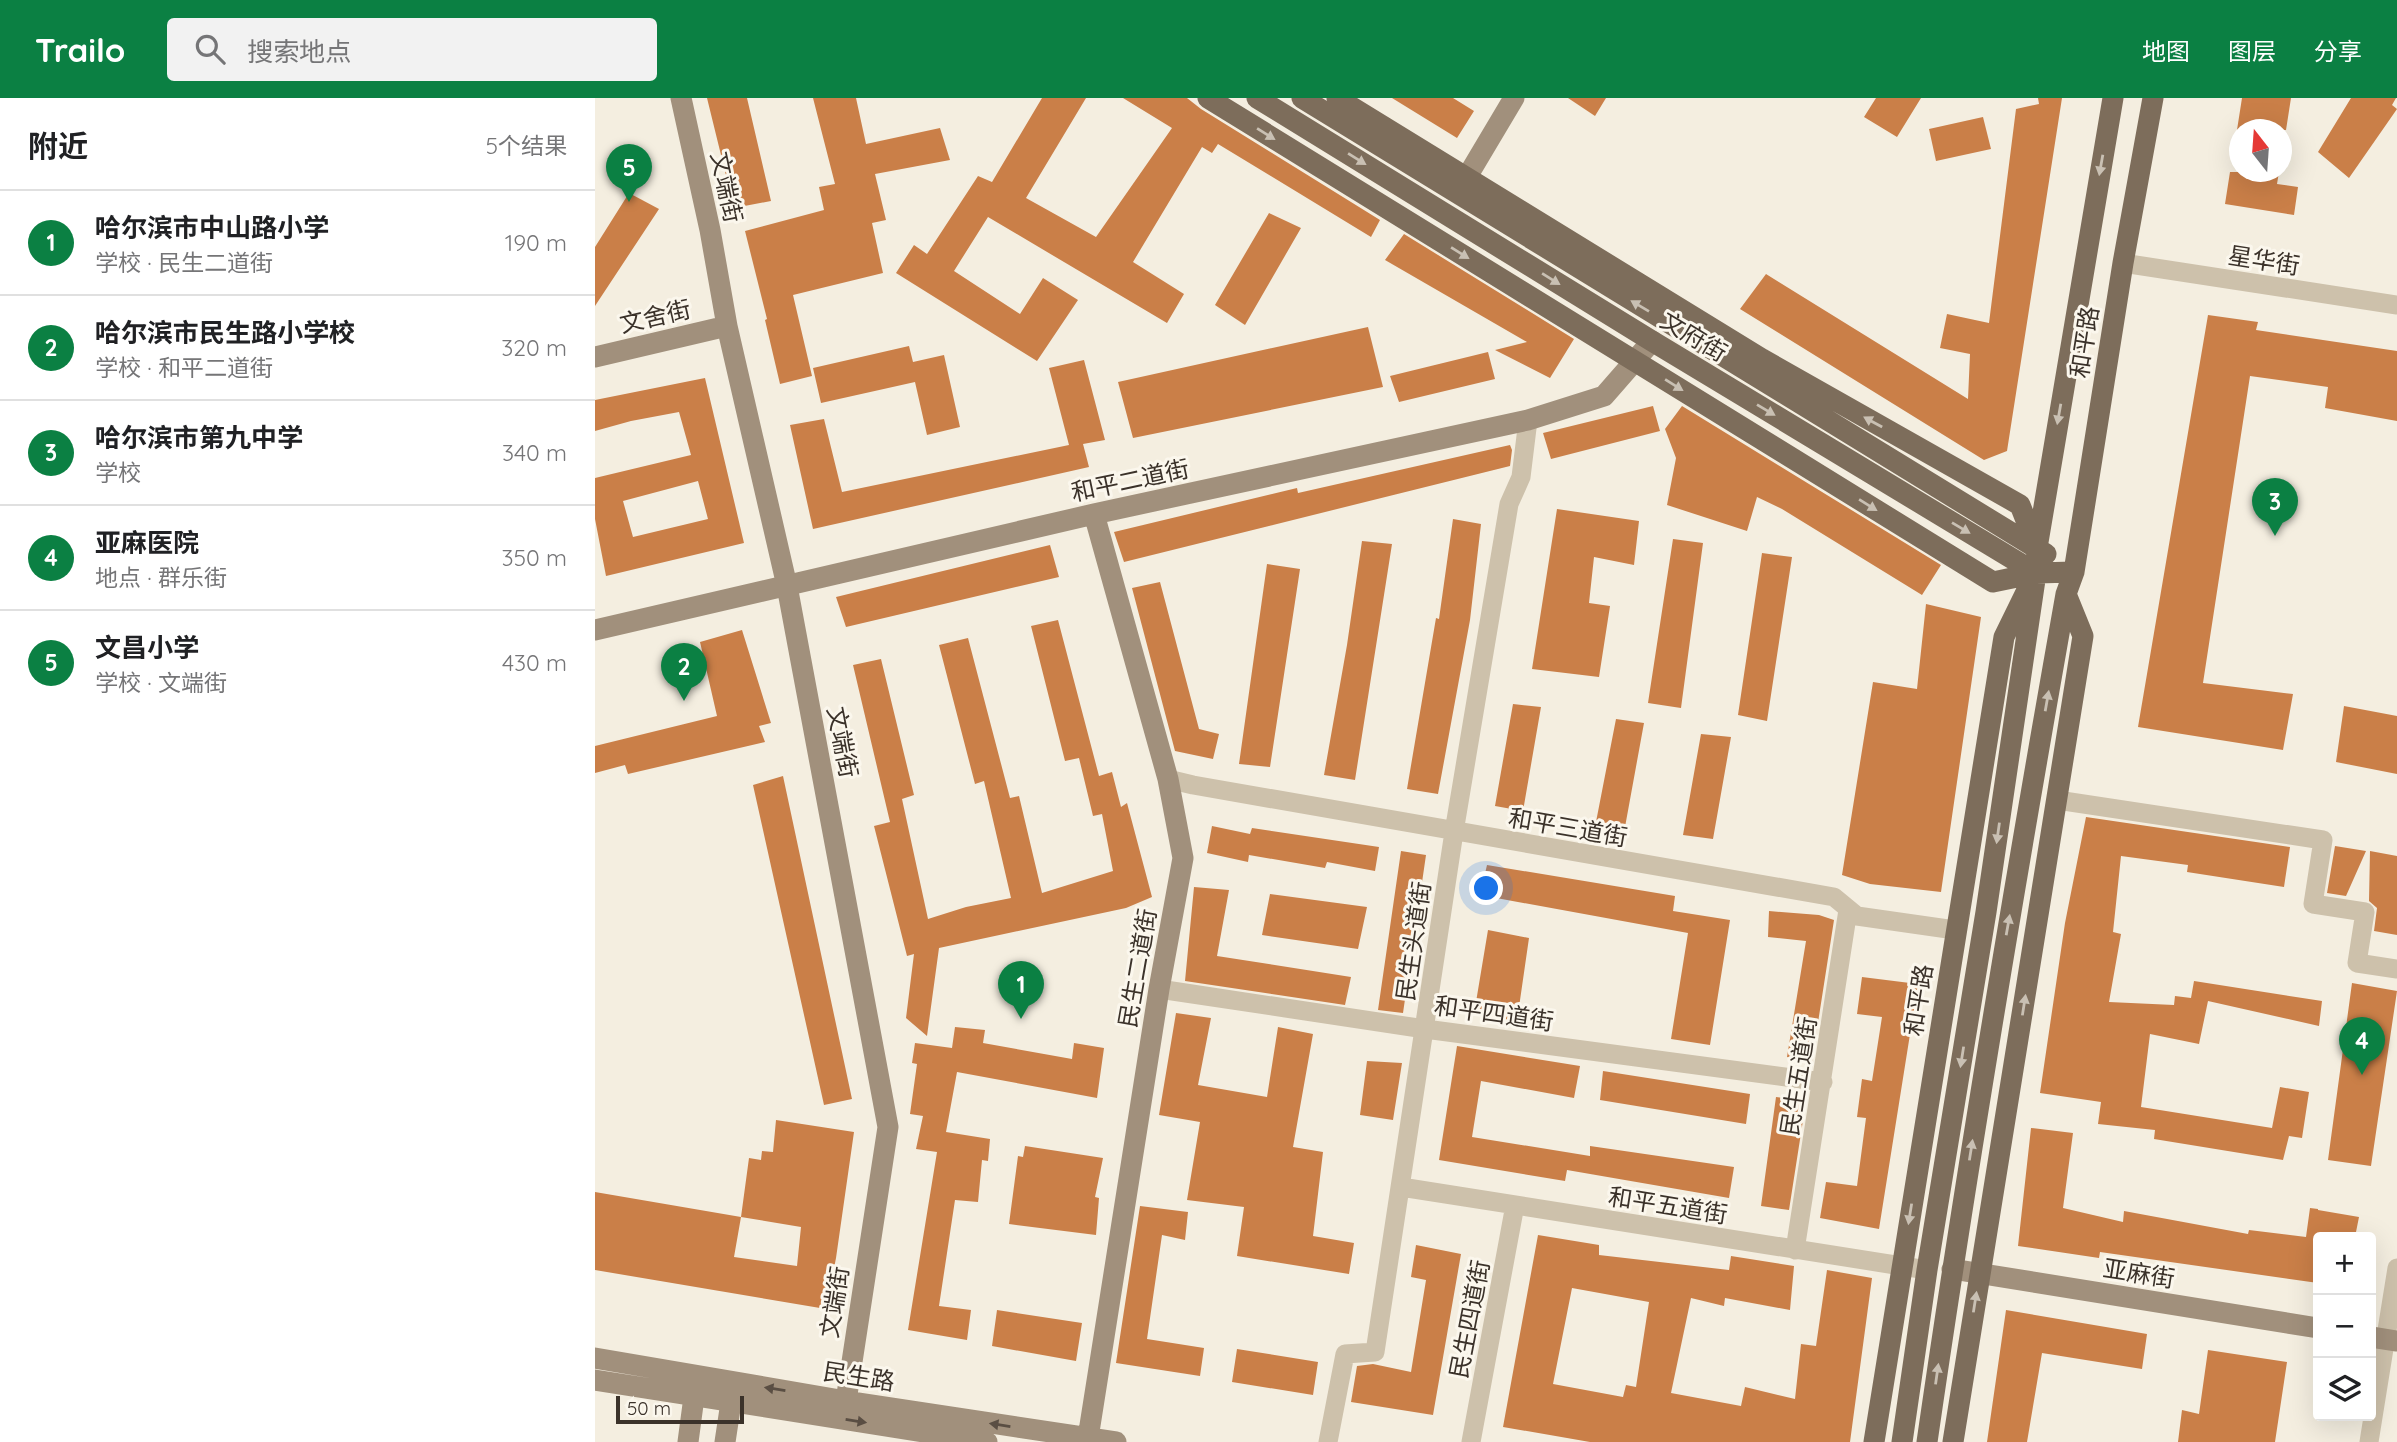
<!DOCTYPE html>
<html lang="zh">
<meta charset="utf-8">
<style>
body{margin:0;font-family:Quicksand,"Noto Sans SC",sans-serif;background:#f2f2f2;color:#202124}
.controls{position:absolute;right:21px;bottom:21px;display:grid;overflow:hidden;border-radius:7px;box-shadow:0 7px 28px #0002}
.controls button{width:63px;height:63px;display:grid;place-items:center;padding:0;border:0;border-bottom:2px solid #e0e0e0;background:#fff;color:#202124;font:35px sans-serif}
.compass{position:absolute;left:1634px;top:21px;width:63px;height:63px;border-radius:50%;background:#fff;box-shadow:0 7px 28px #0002;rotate:343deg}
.scale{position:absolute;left:21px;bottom:18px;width:128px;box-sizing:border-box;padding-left:7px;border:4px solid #3b322a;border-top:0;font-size:19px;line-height:24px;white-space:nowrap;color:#3b322a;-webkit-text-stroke:5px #fbf7ed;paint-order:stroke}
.you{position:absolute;left:892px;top:791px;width:24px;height:24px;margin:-18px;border:5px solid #fff;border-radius:50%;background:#1a73e8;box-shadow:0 0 0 10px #1a73e833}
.badge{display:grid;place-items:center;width:46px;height:46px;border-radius:50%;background:#0b8043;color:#fff;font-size:23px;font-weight:700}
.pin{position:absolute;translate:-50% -58px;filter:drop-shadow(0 2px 4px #0008)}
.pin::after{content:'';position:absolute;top:37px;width:24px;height:21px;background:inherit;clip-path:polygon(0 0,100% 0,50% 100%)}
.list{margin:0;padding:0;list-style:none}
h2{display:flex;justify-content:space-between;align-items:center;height:91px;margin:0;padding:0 28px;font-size:30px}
h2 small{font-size:23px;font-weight:400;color:#757577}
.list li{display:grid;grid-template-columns:46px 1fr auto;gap:21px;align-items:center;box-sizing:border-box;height:105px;padding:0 28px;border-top:2px solid #e0e0e0}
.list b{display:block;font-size:26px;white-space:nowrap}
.list p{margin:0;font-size:23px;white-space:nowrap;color:#757577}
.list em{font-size:23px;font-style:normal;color:#757577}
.icon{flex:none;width:38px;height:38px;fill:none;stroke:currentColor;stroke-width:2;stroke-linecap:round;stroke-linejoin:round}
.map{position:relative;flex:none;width:1802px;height:1344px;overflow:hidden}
header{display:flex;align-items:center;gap:42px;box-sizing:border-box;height:98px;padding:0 35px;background:#0b8043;color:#fff}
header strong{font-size:33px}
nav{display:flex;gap:38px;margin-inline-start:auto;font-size:24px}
.search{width:490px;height:63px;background:#f2f2f2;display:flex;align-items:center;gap:18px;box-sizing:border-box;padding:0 24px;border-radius:7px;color:#757577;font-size:26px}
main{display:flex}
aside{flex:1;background:#fff}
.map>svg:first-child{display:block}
.building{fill:#ca7f48;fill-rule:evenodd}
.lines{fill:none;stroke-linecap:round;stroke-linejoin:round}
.street{stroke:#cdc1ab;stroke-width:19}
.secondary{stroke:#a1907c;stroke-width:21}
.primary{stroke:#7d6d5b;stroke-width:21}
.oneway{fill:#c9c0b3}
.oneway2{fill:#5a4e43}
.labels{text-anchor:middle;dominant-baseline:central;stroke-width:6;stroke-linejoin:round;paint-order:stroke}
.street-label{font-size:24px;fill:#3b322a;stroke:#fbf7ed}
</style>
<header>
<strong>Trailo</strong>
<div class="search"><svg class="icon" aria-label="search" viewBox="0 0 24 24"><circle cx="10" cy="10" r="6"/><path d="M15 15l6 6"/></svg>搜索地点</div>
<nav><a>地图</a><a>图层</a><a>分享</a></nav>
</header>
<main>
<aside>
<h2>附近<small>5个结果</small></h2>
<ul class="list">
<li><span class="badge">1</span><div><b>哈尔滨市中山路小学</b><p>学校 · 民生二道街</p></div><em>190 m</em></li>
<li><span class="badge">2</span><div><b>哈尔滨市民生路小学校</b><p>学校 · 和平二道街</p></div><em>320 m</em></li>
<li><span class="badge">3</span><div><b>哈尔滨市第九中学</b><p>学校</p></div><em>340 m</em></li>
<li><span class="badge">4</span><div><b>亚麻医院</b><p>地点 · 群乐街</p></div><em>350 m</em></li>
<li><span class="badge">5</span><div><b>文昌小学</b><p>学校 · 文端街</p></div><em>430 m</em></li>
</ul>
</aside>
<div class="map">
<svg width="1802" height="1344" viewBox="0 0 1802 1344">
<rect width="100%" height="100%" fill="#f4eee0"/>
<!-- building -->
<path class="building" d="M112,0H152L176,103L139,110Z
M218,0H261L271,46L345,30L355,62L280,76L291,122L277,125L288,175L198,197L217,278L185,286L170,222L172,221L150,133L229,112L224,89L240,86Z
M447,0H491L431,100L501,139L577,30L528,0H592L606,11L785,122L776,139L623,46L617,55L607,49L538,164L589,196L572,225L393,119L359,173L425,216L448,180L483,202L442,263L301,175L319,147L332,156L383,78L397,84Z
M797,0H858L879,13L862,40Z
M973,0H1011L1000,18Z
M1281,0H1326L1302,39L1269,19Z
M1443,0H1467L1412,353L1389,362L1145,211L1171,176L1373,301L1375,256L1345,250L1352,216L1394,225L1421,11L1444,6Z
M1647,0H1696L1691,32H1642Z
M1756,0H1801L1797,7L1802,11L1754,80L1723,54Z
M1388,19L1396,51L1341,63L1334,31Z
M1635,74H1684L1682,86L1703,89L1699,117L1630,106Z
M34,95L64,111L0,208V149Z
M674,115L706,130L650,227L620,207Z
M809,136L979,241L955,280L900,252L932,244L790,162Z
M1613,217L1663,224L1661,232L1802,253V323L1730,310L1733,289L1655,278L1608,585L1698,596L1688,652L1543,629Z
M773,229L788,289L538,340L523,284Z
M314,248L318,264L349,257L365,329L332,337L320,284L226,305L218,270Z
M893,254L900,281L804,304L795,278Z
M489,262L510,342L488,346L494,369L218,431L195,327L229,321L247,394L474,347L454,270Z
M110,280L149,445L11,478L0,421V380L96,357L84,314L36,323L0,333V302ZM103,383L113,421L38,439L28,403Z
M1058,308L1065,333L956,361L948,335Z
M1087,308L1346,467L1327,497L1187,411L1162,399L1152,433L1072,407L1081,360L1070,331Z
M915,347L917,352L915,368L529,464L519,434L702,390L703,395Z
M962,411L1044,423L1039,467L999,459L994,505L1015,508L1004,579L937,571Z
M858,421L886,426L875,522L843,696L812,691L841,520L844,521Z
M1078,441L1108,445L1086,610L1053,605Z
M767,443L797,446L760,682L729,677L752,547Z
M455,447L464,479L251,529L241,499Z
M1167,455L1197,459L1172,623L1143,617Z
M672,466L705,471L675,669L644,666Z
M565,484L604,631L624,636L618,661L580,653L537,490Z
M1331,506L1386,519L1346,794L1275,786L1247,777L1278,584L1322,591Z
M463,522L504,678L517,674L526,709L532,705L557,799L531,810L344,850L332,938L311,920L319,856L312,858L279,728L295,724L258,567L286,561L319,697L307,701L333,821L371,809L416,800L389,683L380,686L344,547L373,540L415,700L424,698L447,795L518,773L507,716L498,718L484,660L470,663L436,528Z
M147,532L176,625L164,628L170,644L33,676L30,667L0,675V648L122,618L105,544Z
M918,606L946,609L928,713L900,708Z
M1749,608L1802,618V676L1741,664Z
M1021,621L1049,625L1030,729L1001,724Z
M1106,636L1136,639L1118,741L1088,737Z
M188,678L257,1001L229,1007L158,687Z
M1491,719L1695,749L1689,789L1592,774L1593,767L1526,758L1518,834L1526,836L1514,904L1579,907L1580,898L1596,900L1599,883L1727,903L1724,928L1613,903L1604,946L1555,936L1546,1009L1677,1030L1685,989L1714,994L1707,1040L1694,1038L1688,1062L1559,1041L1560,1032L1503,1026L1506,1004L1445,995L1470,825Z
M617,728L655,736L657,730L784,749L780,773L732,764L730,770L654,757L653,764L612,755Z
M1740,748L1771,753L1751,798L1732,795Z
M806,753L831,757L808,915L783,912Z
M1775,753L1802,758V837L1779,833L1782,810L1774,803Z
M892,767L1080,798L1078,813L1135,822L1115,947L1076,941L1093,835L885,797Z
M599,789L634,792L622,858L756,879L750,907L590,883Z
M675,796L772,809L763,851L667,837Z
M1174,813L1224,817L1239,822L1217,963L1192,959L1211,843L1173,839Z
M893,832L934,840L922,923L879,916Z
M1267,879L1323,886L1284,1131L1225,1120L1231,1084L1262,1088L1271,1020L1262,1019L1267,981L1277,983L1287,919L1262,916Z
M1757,885L1802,893L1776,1068L1733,1062Z
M581,915L616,920L603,987L672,999L683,929L718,936L698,1049L728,1054L718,1138L759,1145L754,1176L642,1158L649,1109L592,1102L605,1024L564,1017Z
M360,929L390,932L388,945L477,961L479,945L509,950L502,1000L362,974L351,1034L395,1041L393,1063L387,1062L383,1104L360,1102L344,1208L376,1212L372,1242L313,1232L342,1054L321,1051L328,1018L315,1016L322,966L317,965L320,945L357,950Z
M862,948L985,968L979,1000L886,983L877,1039L995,1058V1048L1139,1069L1134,1100L972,1072L970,1083L844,1062Z
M772,963L807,965L798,1022L765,1017Z
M1008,973L1155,996L1151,1026L1005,1002Z
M1181,999L1211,1003L1194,1112L1166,1108Z
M181,1022L259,1034L241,1160L231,1211L0,1172V1094L146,1119L154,1060L166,1062L167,1053L178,1054ZM146,1119L206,1129L202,1168L139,1159Z
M1436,1030L1478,1035L1468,1110L1528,1124L1529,1113L1653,1136L1654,1132L1711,1139L1715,1110L1723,1111V1112L1764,1119L1760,1139H1723V1185L1505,1154L1504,1160L1423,1148Z
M430,1048L508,1060L500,1099L504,1100L501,1137L414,1126L423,1058L428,1059Z
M545,1108L593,1114L590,1142L567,1137L552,1241L609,1250L605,1278L521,1265Z
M943,1137L1004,1147V1157L1134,1172L1136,1158L1199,1168L1195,1212L1130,1200L1129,1208L1096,1200L1076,1295L1146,1308L1150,1289L1200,1301L1206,1246L1221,1248L1232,1172L1277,1180L1255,1344H995L908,1329ZM977,1190L1054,1204L1041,1289L1031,1287L1028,1299L958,1286Z
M821,1147L866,1156L838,1317L756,1304L762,1268L778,1266L816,1274L831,1182L816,1179Z
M402,1212L487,1225L481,1263L397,1248Z
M1411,1212L1552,1236L1547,1271L1447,1255L1432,1344H1392Z
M642,1251L723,1264L718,1297L637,1284Z
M1613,1252L1692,1264L1680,1344H1583L1587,1312L1604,1316Z"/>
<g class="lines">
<!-- street -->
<path class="street" d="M1528,165L1802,207
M573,681L598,687L1239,799L1262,818L1360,832
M1462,702L1728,742L1718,806L1770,814L1762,865L1802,871
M564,891L830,931L1228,984
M806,1089L1332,1172
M1200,1152L1253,812
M733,1344L750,1256L780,1254L859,734L914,406L926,379L933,322
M876,1344L920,1107
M1774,1344L1802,1170"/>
<!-- secondary -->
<path class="secondary" d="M86,0L115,132L132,228L192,488L293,1029L251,1303
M863,94L919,0
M0,259L132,228
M0,532L499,416L933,322L1009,298L1057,243
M1357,1171L1723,1230
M1776,1239L1802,1243
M0,1260L251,1303L521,1344
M0,1282L392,1344
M493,1340L564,891L588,760L573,681L499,416
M93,1344L101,1284
M130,1344L138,1291"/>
<!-- primary -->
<path class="primary" d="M613,0L1398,484L1441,475
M662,0L1057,243L1441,475L1479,474
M707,0L1451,456
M742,0L1167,261L1425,407L1441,448
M1279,1344L1409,539L1432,492
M1307,1344L1332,1172L1391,814L1441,475L1442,450L1518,0
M1332,1344C1373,1060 1421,778 1471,496L1479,474L1528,165L1558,0
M1358,1344L1488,538L1471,496"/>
</g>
<!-- one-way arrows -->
<defs><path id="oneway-solid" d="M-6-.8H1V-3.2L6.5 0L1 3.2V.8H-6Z" transform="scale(1.75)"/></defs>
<g class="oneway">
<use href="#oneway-solid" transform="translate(671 36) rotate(32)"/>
<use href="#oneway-solid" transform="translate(762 61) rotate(32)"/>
<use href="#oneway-solid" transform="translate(1506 67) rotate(100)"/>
<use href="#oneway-solid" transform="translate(865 155) rotate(32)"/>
<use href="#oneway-solid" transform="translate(956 181) rotate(32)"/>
<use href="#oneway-solid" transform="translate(1045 208) rotate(-149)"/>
<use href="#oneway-solid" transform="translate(1079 287) rotate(32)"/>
<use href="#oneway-solid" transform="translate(1171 312) rotate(31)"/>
<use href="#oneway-solid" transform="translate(1464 316) rotate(100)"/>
<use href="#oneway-solid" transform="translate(1278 324) rotate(-151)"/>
<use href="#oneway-solid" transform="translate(1273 407) rotate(32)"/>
<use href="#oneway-solid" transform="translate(1366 430) rotate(31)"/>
<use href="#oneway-solid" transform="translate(1452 603) rotate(-80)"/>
<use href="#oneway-solid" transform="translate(1403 735) rotate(98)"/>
<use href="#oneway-solid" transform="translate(1413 827) rotate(-80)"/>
<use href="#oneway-solid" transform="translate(1429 907) rotate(-81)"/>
<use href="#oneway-solid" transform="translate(1367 959) rotate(99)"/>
<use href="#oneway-solid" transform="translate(1376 1052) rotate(-81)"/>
<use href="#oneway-solid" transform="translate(1315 1116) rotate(99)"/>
<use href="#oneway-solid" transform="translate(1380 1204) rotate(-81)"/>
<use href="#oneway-solid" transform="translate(1342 1276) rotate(-82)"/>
</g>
<g class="oneway2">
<use href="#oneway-solid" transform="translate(180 1291) rotate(-171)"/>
<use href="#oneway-solid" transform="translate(261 1323) rotate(9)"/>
<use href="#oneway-solid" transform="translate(405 1327) rotate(-171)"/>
</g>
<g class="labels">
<!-- street labels -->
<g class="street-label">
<text transform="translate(132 89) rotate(78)">文端街</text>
<text transform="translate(1669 162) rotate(9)">星华街</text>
<text transform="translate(60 218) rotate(-13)">文舍街</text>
<text transform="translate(1099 238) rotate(31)">文府街</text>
<text transform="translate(1489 244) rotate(-81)">和平路</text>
<text transform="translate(535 382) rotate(-12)">和平二道街</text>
<text transform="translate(248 644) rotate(79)">文端街</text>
<text transform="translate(973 729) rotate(10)">和平三道街</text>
<text transform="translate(818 843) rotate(-82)">民生头道街</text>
<text transform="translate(542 870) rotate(-80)">民生二道街</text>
<text transform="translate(1323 902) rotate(-81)">和平路</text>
<text transform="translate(899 915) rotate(8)">和平四道街</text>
<text transform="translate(1203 978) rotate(-81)">民生五道街</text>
<text transform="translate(1073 1107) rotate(9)">和平五道街</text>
<text transform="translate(1544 1175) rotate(9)">亚麻街</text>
<text transform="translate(239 1204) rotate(-81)">文端街</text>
<text transform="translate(874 1221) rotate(-79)">民生四道街</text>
<text transform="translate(264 1278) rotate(9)">民生路</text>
</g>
</g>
</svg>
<div class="controls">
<button>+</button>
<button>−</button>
<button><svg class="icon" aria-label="layers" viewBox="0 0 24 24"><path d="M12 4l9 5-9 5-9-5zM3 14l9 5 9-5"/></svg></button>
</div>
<svg class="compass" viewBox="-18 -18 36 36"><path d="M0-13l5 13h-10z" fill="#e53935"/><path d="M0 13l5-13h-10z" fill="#757577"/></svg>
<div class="scale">50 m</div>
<div class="you"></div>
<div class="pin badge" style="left:426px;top:921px">1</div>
<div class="pin badge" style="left:89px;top:603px">2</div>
<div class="pin badge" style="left:1680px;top:438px">3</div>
<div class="pin badge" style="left:1767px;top:977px">4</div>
<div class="pin badge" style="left:34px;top:104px">5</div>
</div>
</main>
